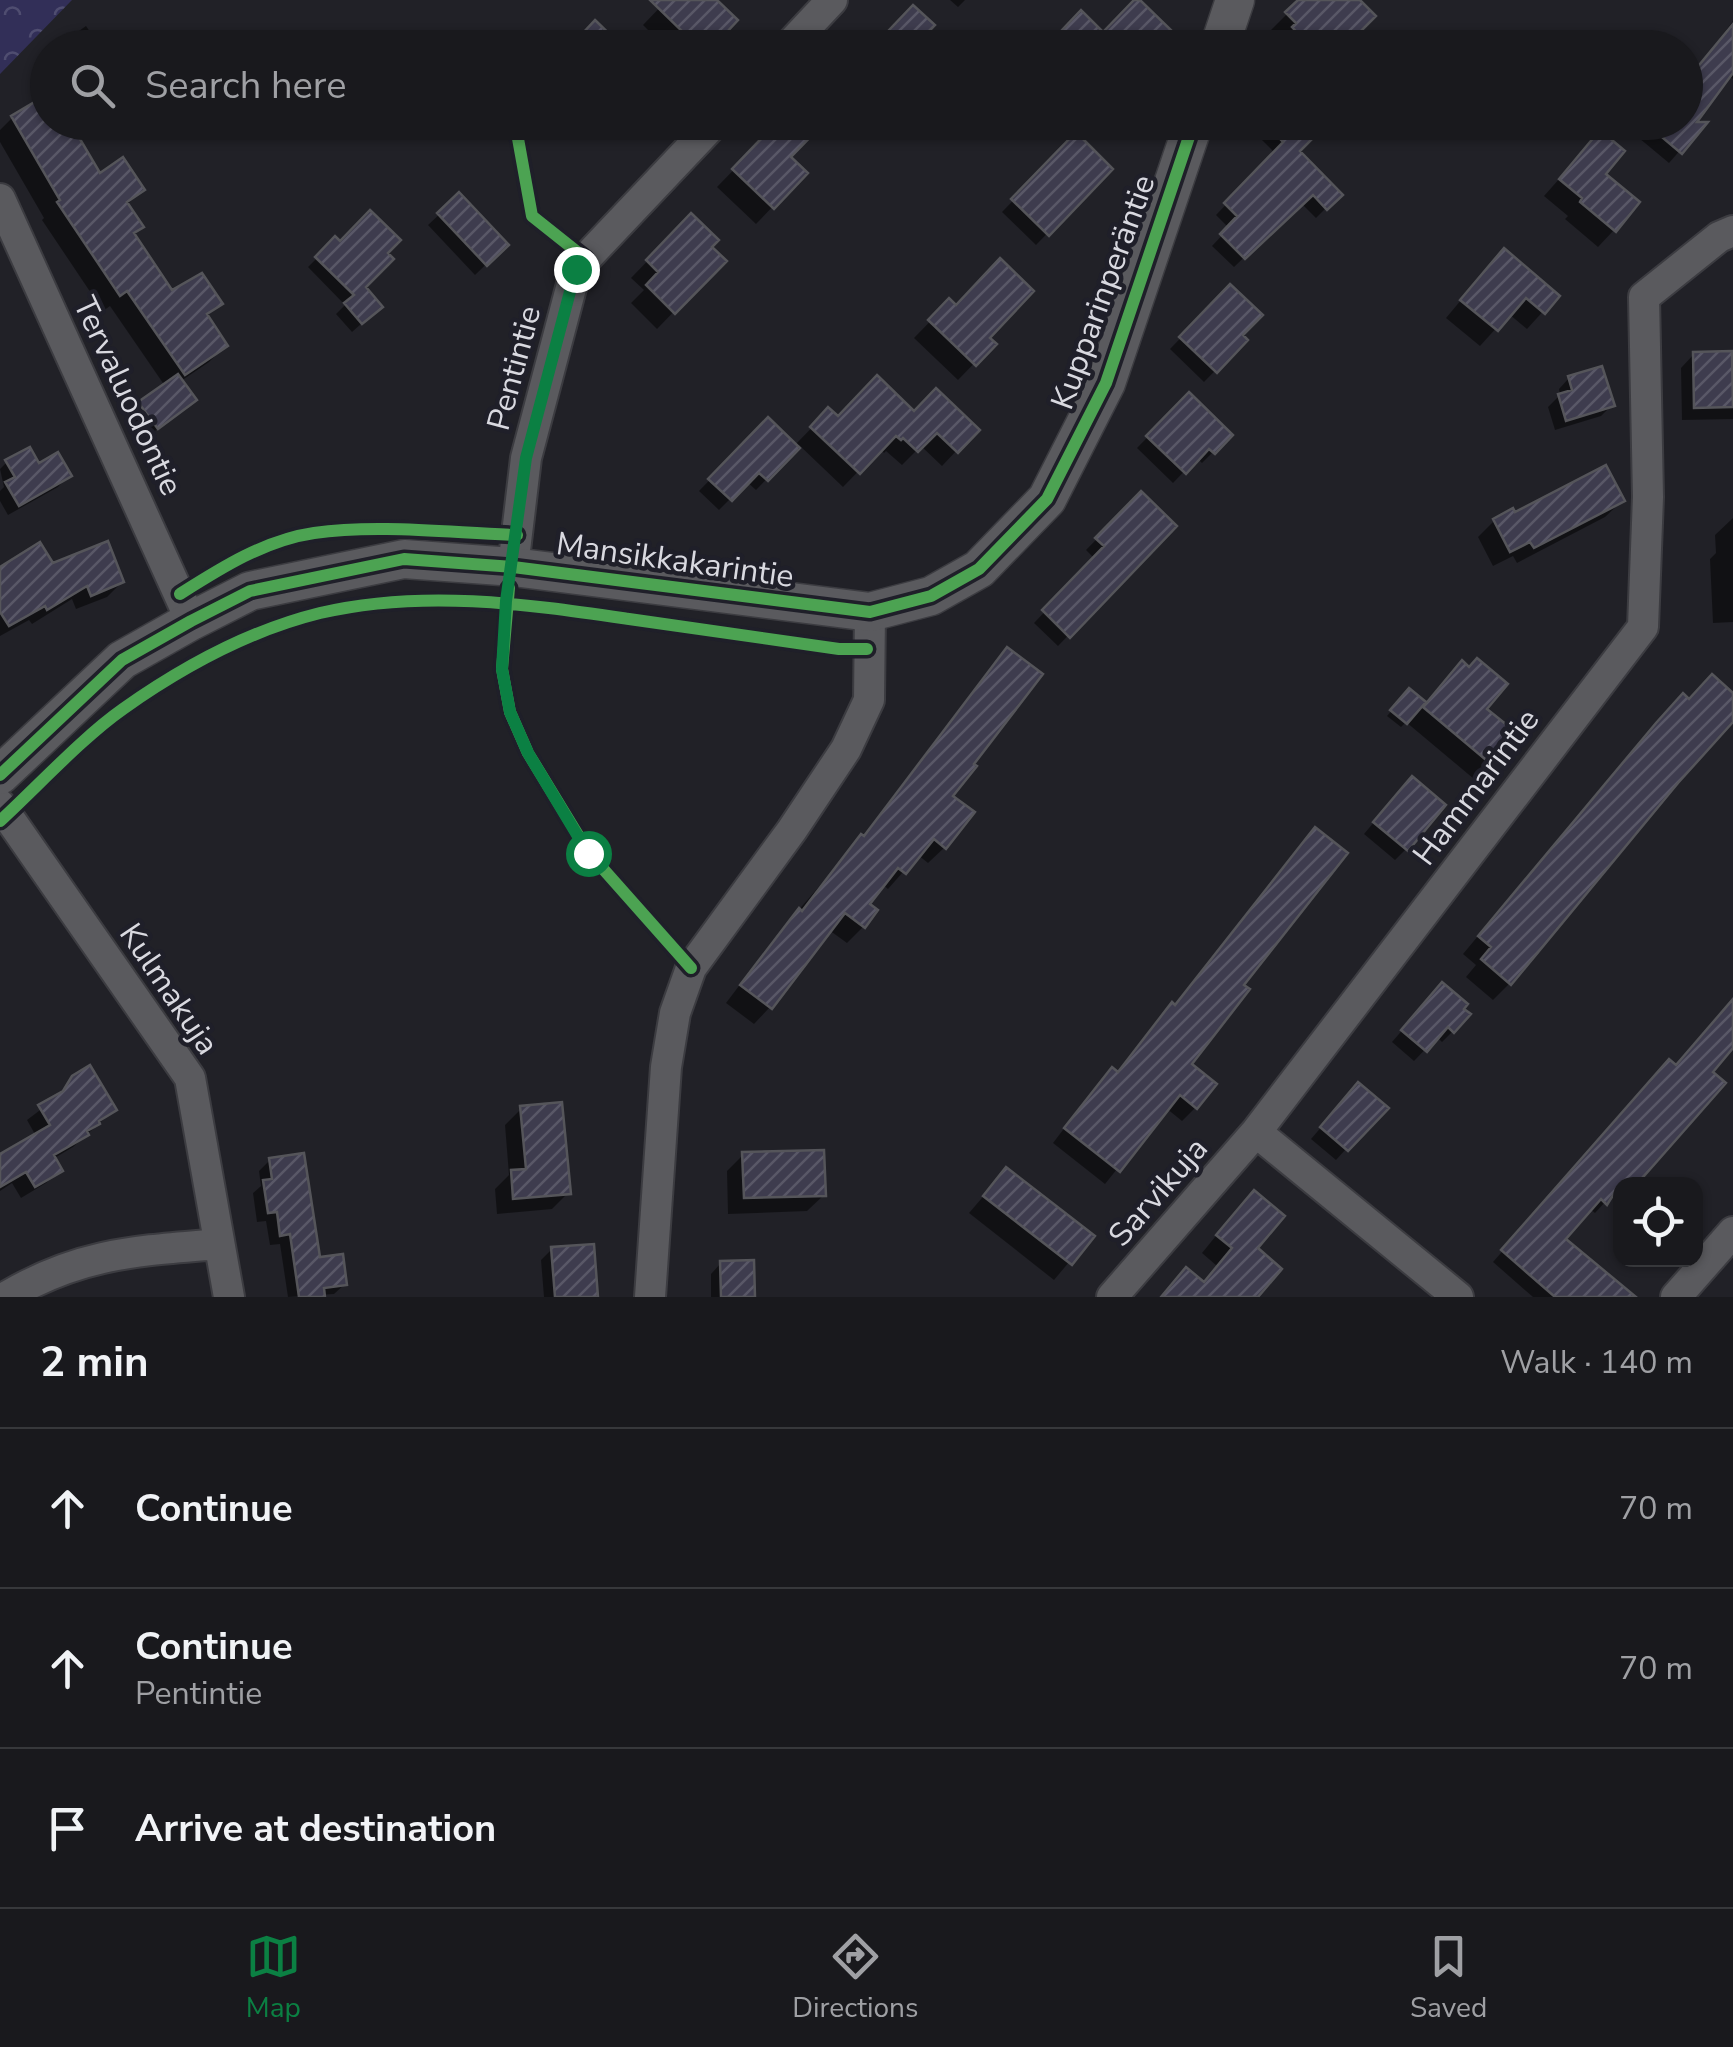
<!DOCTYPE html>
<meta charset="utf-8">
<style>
body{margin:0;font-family:"Nunito Sans",sans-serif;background:#222226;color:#f1f3f6}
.controls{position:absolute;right:30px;bottom:30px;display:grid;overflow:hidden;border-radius:20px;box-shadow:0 2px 8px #0004}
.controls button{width:90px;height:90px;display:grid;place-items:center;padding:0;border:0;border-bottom:2px solid #37383b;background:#19191d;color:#f1f3f6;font:50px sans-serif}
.stop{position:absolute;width:30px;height:30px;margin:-22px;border:8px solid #0b8043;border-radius:50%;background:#fff}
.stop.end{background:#0b8043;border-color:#fff;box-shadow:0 2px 10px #0008}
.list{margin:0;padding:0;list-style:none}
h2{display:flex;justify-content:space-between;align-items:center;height:130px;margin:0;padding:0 40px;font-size:42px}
h2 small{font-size:32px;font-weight:400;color:#9fa0a4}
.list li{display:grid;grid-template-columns:65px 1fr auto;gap:30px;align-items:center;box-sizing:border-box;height:160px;padding:0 40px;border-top:2px solid #37383b}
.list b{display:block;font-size:38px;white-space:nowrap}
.list p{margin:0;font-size:32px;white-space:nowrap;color:#9fa0a4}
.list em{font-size:32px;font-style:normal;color:#9fa0a4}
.icon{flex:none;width:55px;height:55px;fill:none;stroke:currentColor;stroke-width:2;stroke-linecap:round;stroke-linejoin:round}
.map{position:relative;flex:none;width:1733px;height:1297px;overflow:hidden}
.search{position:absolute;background:#19191d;box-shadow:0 2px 8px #0004;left:30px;right:30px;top:30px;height:110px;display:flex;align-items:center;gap:25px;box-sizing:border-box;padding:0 35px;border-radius:55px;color:#9fa0a4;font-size:38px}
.sheet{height:610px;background:#19191d}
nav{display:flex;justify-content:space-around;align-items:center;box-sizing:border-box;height:140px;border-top:2px solid #37383b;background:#19191d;font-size:28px;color:#9fa0a4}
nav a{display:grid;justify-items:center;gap:5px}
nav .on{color:#0b8043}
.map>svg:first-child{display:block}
.forest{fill:url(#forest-crowns)}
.shadow{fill:#0007}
.building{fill:url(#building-hatch);stroke:#55555a;stroke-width:2.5}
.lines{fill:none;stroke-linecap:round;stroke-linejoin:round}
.minor-casing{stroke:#3c3c41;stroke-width:34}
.tertiary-casing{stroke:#3c3c41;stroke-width:41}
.minor{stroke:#5a5a5e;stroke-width:30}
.tertiary{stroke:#5a5a5e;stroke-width:38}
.cycleway-casing{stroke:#1f1f29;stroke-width:19}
.cycleway{stroke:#4ca352;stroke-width:12}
.route{stroke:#0b8043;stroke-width:12}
.labels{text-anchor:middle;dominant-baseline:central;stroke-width:9;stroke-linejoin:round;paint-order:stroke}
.street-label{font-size:32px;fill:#d9d9e0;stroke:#1f1f29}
</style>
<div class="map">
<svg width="1733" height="1297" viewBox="0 0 1733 1297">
<defs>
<pattern id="forest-crowns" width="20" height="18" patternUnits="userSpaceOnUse" patternTransform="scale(2.5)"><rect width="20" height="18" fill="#322f58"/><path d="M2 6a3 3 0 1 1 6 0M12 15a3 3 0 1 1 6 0" fill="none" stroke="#4f4d70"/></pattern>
<pattern id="building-hatch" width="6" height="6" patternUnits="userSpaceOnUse" patternTransform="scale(2.5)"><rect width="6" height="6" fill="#3e3c4e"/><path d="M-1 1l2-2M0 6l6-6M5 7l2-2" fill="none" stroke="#595867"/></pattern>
</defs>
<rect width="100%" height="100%" fill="#212127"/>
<!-- forest -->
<path class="forest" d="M0,0H72L0,74Z"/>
<!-- shadow -->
<path class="shadow" d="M667,0H714L709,48H666L643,25Z
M950,0H965L958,7Z
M1301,0H1357L1341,48L1278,45L1282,41L1271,30Z
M1733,21V79L1728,75L1697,118L1704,123L1669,163L1639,138L1652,122H1686V83Z
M86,26L101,48H55L56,47Z
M12,118L48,122L99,176L142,189L126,206L141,227L132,235L171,293L219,304L206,317L225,346L209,362L181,381L194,400L146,438L130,414L165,386L110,306L103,311L42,220L44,218L0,142V130Z
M780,122L788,157L805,173L756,224L717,187Z
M1253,122H1326L1296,151L1339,195L1316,218L1301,203L1234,267L1212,246L1229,228L1216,215L1275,153L1249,127Z
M1600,133L1603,174L1614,230L1598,247L1565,219L1568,216L1544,196Z
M1076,136L1110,169L1036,245L1002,212Z
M459,196L506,245L475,275L428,225Z
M691,216L709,247L723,261L657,329L631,303L644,290L631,278Z
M335,240L363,287L370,316L352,332L336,314L345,305L308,267Z
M1488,268L1557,296L1527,329L1509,314L1480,346L1446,318Z
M1230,287L1240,336L1245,340L1204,382L1170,349Z
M949,302L993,344L958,380L914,338Z
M1733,353V419L1682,420L1681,368L1694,354Z
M1569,378L1612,405L1601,416L1555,430L1548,407L1560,395L1559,389Z
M1189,395L1230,435L1202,463L1197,458L1173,483L1137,448Z
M828,411L837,420L914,414L976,430L942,466L921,446L902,465L886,451L884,453L880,449L843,487L799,445L756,490L747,482L719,510L699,491L768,420L794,446Z
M7,462L38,467L68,476L58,487L8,515L0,501V491L4,487L0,469Z
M1141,494L1174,526L1058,646L1034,623L1095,559L1086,550Z
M1622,501L1605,517L1517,563L1513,556L1493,566L1478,537L1494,521Z
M1733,518V622L1713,623L1710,559L1716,553L1715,535Z
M52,566L122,582L107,597L76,609L72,599L32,624L29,620L0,636V570Z
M1007,650L950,797L945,847L928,863L918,855L888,889L882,884L867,904L863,927L847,943L829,930L770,1007L754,1024L726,1003L783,928L863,836L991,667Z
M1409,691L1425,705L1484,709L1491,763L1474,779L1406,722L1401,727L1387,716Z
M1733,697V718L1676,782L1509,984L1493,1000L1466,977L1476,965L1463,954L1640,742L1688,702Z
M1401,790L1406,849L1395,860L1364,834Z
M1302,844L1241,985L1188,1064L1196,1107L1182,1121L1166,1108L1105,1184L1053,1143L1098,1084L1112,1070L1117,1074L1174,1006Z
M1432,996L1453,1031L1442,1042L1437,1037L1414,1061L1392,1042Z
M1733,1002V1045L1709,1072L1723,1083L1634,1184H1620V1192L1617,1189L1595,1213L1589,1208L1563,1240L1615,1297H1533L1493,1262L1659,1072L1676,1068Z
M73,1078L114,1110L73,1147L53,1159L60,1170L46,1183L21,1198L12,1183L0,1191V1157L36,1136L27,1120L56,1098Z
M1348,1096L1346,1149L1336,1160L1311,1139Z
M522,1108L568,1193L552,1209L497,1214L495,1189L509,1175L505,1125Z
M743,1155L824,1195L807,1211L728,1214L727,1171Z
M270,1160L318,1260L345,1284L334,1294L288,1297L280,1244L270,1245L266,1221L257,1222L253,1193L261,1186L259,1171Z
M1006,1170L1091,1236L1054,1280L969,1213Z
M1237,1210L1254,1249L1255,1297H1161L1186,1270L1203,1284L1217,1266L1202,1253Z
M552,1249L595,1297H544L541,1260Z
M721,1263L753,1297H711V1274Z"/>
<!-- building -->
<path class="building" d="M650,0H717L738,20L712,48H670L684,33Z
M1134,0H1140L1173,32L1158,48H1045L1081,10L1103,32Z
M1298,0H1360L1376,16L1344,48H1312L1292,27L1296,23L1285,12Z
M913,5L935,25L913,48H872Z
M595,20L624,48H569Z
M1733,24V73L1697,122H1708L1682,154L1644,122H1686V81Z
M48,94V122H70L100,173L123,157L145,190L127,202L144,227L134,233L172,290L202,273L223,304L207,314L228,346L185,375L127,291L120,296L57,202L60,200L11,116Z
M777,122H825L791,157L808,173L774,209L732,169Z
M1264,122H1329L1300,151L1343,195L1327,210L1313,195L1245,259L1220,234L1237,216L1224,203L1283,142Z
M1600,130L1625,151L1606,174L1640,202L1616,232L1580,202L1582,198L1559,179Z
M1076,132L1113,169L1049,236L1011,199Z
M459,192L509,245L487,266L437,213Z
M370,210L401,240L388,253L394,259L366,287L383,307L362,324L344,303L354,295L315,257L335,236L340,241Z
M691,213L719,240L712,247L727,261L675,314L646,285L658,272L646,260Z
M1504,248L1560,296L1545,314L1526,298L1498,331L1460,300Z
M1000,258L1034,291L990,338L997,344L976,366L928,320L949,298L956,305Z
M1230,284L1263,315L1243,335L1248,340L1217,373L1179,337Z
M1732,351L1733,407L1694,408L1693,352Z
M1602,366L1615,406L1566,421L1558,394L1572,390L1568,376Z
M178,374L197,400L158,429L138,402Z
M877,375L914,411L936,388L980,430L958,453L937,433L918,452L903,438L901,440L896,436L860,474L810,427L828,407L838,416Z
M1189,392L1233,435L1215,454L1209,449L1186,474L1146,436Z
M768,417L800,448L768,481L759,473L732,501L708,479Z
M30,447L39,463L58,452L72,476L19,506L5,482L15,477L5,460Z
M1606,465L1625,501L1534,548L1530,542L1510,552L1493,519L1513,508L1515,512Z
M1141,491L1177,526L1070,638L1042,610L1104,546L1095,538Z
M108,541L124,582L91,596L87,586L47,610L45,606L9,626L0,612V567L40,542L53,563Z
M1007,647L1043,674L974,764L977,766L953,796L975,812L946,849L934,839L906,874L898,868L870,904L878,910L865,928L845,913L772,1009L740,985L799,908L802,911L861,834L864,836Z
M1477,658L1508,684L1487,709L1518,734L1492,765L1423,707L1462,660L1469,667Z
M1712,674L1733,693V722L1678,783L1511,985L1481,959L1491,947L1478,936L1656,723L1683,693L1689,699Z
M1409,688L1426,702L1407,724L1390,710Z
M1412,776L1446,805L1408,851L1373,822Z
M1315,827L1348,853L1244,985L1250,989L1192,1064L1217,1084L1197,1109L1180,1095L1120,1172L1064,1128L1112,1067L1118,1072L1172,1002L1175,1005Z
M1442,982L1468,1004L1464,1009L1471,1014L1454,1033L1448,1027L1427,1052L1401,1030Z
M1733,999V1048L1713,1072L1726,1083L1637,1184H1620L1607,1205L1601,1199L1566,1239L1636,1297H1555L1501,1250L1669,1059L1676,1065Z
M90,1065L117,1110L99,1121L100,1124L87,1131L89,1135L54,1155L63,1171L35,1187L26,1172L0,1187V1154L50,1125L38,1105L63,1091L72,1076Z
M1358,1082L1389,1108L1348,1151L1320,1127Z
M562,1102L571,1194L513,1199L511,1170L526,1169L520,1106Z
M824,1150L826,1196L744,1198L742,1152Z
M304,1153L320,1257L343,1254L347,1285L324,1288L325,1297H299L290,1234L280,1236L277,1212L268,1213L263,1180L272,1179L269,1158Z
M1006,1167L1095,1236L1072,1265L983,1196Z
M1254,1190L1285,1216L1258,1248L1282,1269L1258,1297H1161L1186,1267L1204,1282L1232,1248L1216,1235Z
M594,1244L598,1297H555L551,1247Z
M754,1260L755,1297H721L720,1261Z"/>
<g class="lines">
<!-- minor casing -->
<g class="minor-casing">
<path id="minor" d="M787,48L832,0
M0,199L191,621
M513,567L526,458L576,269L715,122
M0,805L190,1078L229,1297
M6,1297C79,1253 136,1251 219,1244
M650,1297L666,1067L675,1013L691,968L792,830L846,749L869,700L870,612
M1112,1297L1256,1132
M1458,1297L1256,1132L1643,627L1648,497L1644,297L1719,237L1733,231
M1676,1297L1733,1232"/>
</g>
<!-- tertiary casing -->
<g class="tertiary-casing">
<path id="tertiary" d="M1219,48L1235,0
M0,775L122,660L191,621L250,591L404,559L513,567L870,612L931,596L979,569L1047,499L1106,383L1194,122"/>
</g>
<!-- minor -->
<use href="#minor" class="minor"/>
<!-- tertiary -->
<use href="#tertiary" class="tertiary"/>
<!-- cycleway casing -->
<g class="cycleway-casing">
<path id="cycleway" d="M515,122L532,216L586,259
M509,588L502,669L510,712L528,753L589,853L691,968
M180,594C221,568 265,540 314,533C378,524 452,533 517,535
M0,775L122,660L191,621L250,591L404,559L513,567L870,612L931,596L979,569L1047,499L1106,383L1194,122
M0,821C37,787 83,737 123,709C181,668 251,630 320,613C424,589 525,604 629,619C699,629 769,639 839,649H867"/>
</g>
<!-- cycleway -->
<use href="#cycleway" class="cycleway"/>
</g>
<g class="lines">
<!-- route -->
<path class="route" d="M576,269L526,458L506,601L502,669L510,712L528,753L588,853"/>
</g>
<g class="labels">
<!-- street labels -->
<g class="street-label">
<text transform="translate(1103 292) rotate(-70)">Kupparinperäntie</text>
<text transform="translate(514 368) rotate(-75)">Pentintie</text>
<text transform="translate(128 396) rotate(65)">Tervaluodontie</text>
<text transform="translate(675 560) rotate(8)">Mansikkakarintie</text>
<text transform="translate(1476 787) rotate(-53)">Hammarintie</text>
<text transform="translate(169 989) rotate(56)">Kulmakuja</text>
<text transform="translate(1158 1192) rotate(-49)">Sarvikuja</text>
</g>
</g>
</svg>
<div class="controls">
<button><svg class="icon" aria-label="locate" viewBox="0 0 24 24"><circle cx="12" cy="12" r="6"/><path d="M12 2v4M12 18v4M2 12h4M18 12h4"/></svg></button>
</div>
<div class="stop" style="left:588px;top:853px"></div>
<div class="stop end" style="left:576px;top:269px"></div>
<div class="search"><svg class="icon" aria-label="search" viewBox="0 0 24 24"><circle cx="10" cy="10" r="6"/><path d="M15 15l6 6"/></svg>Search here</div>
</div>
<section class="sheet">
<h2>2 min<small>Walk · 140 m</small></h2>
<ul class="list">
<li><svg class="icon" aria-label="ahead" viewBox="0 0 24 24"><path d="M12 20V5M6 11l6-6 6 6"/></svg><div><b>Continue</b></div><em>70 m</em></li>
<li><svg class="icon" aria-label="ahead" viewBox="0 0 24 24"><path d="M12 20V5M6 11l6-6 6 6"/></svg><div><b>Continue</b><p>Pentintie</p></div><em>70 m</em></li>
<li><svg class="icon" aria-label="arrive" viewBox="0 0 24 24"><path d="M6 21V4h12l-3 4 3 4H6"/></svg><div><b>Arrive at destination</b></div></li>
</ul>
</section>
<nav>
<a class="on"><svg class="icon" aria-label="map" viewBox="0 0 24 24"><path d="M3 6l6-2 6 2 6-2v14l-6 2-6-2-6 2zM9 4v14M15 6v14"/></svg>Map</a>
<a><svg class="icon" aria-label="directions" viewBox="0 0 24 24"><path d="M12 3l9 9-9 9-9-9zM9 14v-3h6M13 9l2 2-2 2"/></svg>Directions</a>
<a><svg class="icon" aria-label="saved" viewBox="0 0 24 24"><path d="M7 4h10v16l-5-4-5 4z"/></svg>Saved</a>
</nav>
